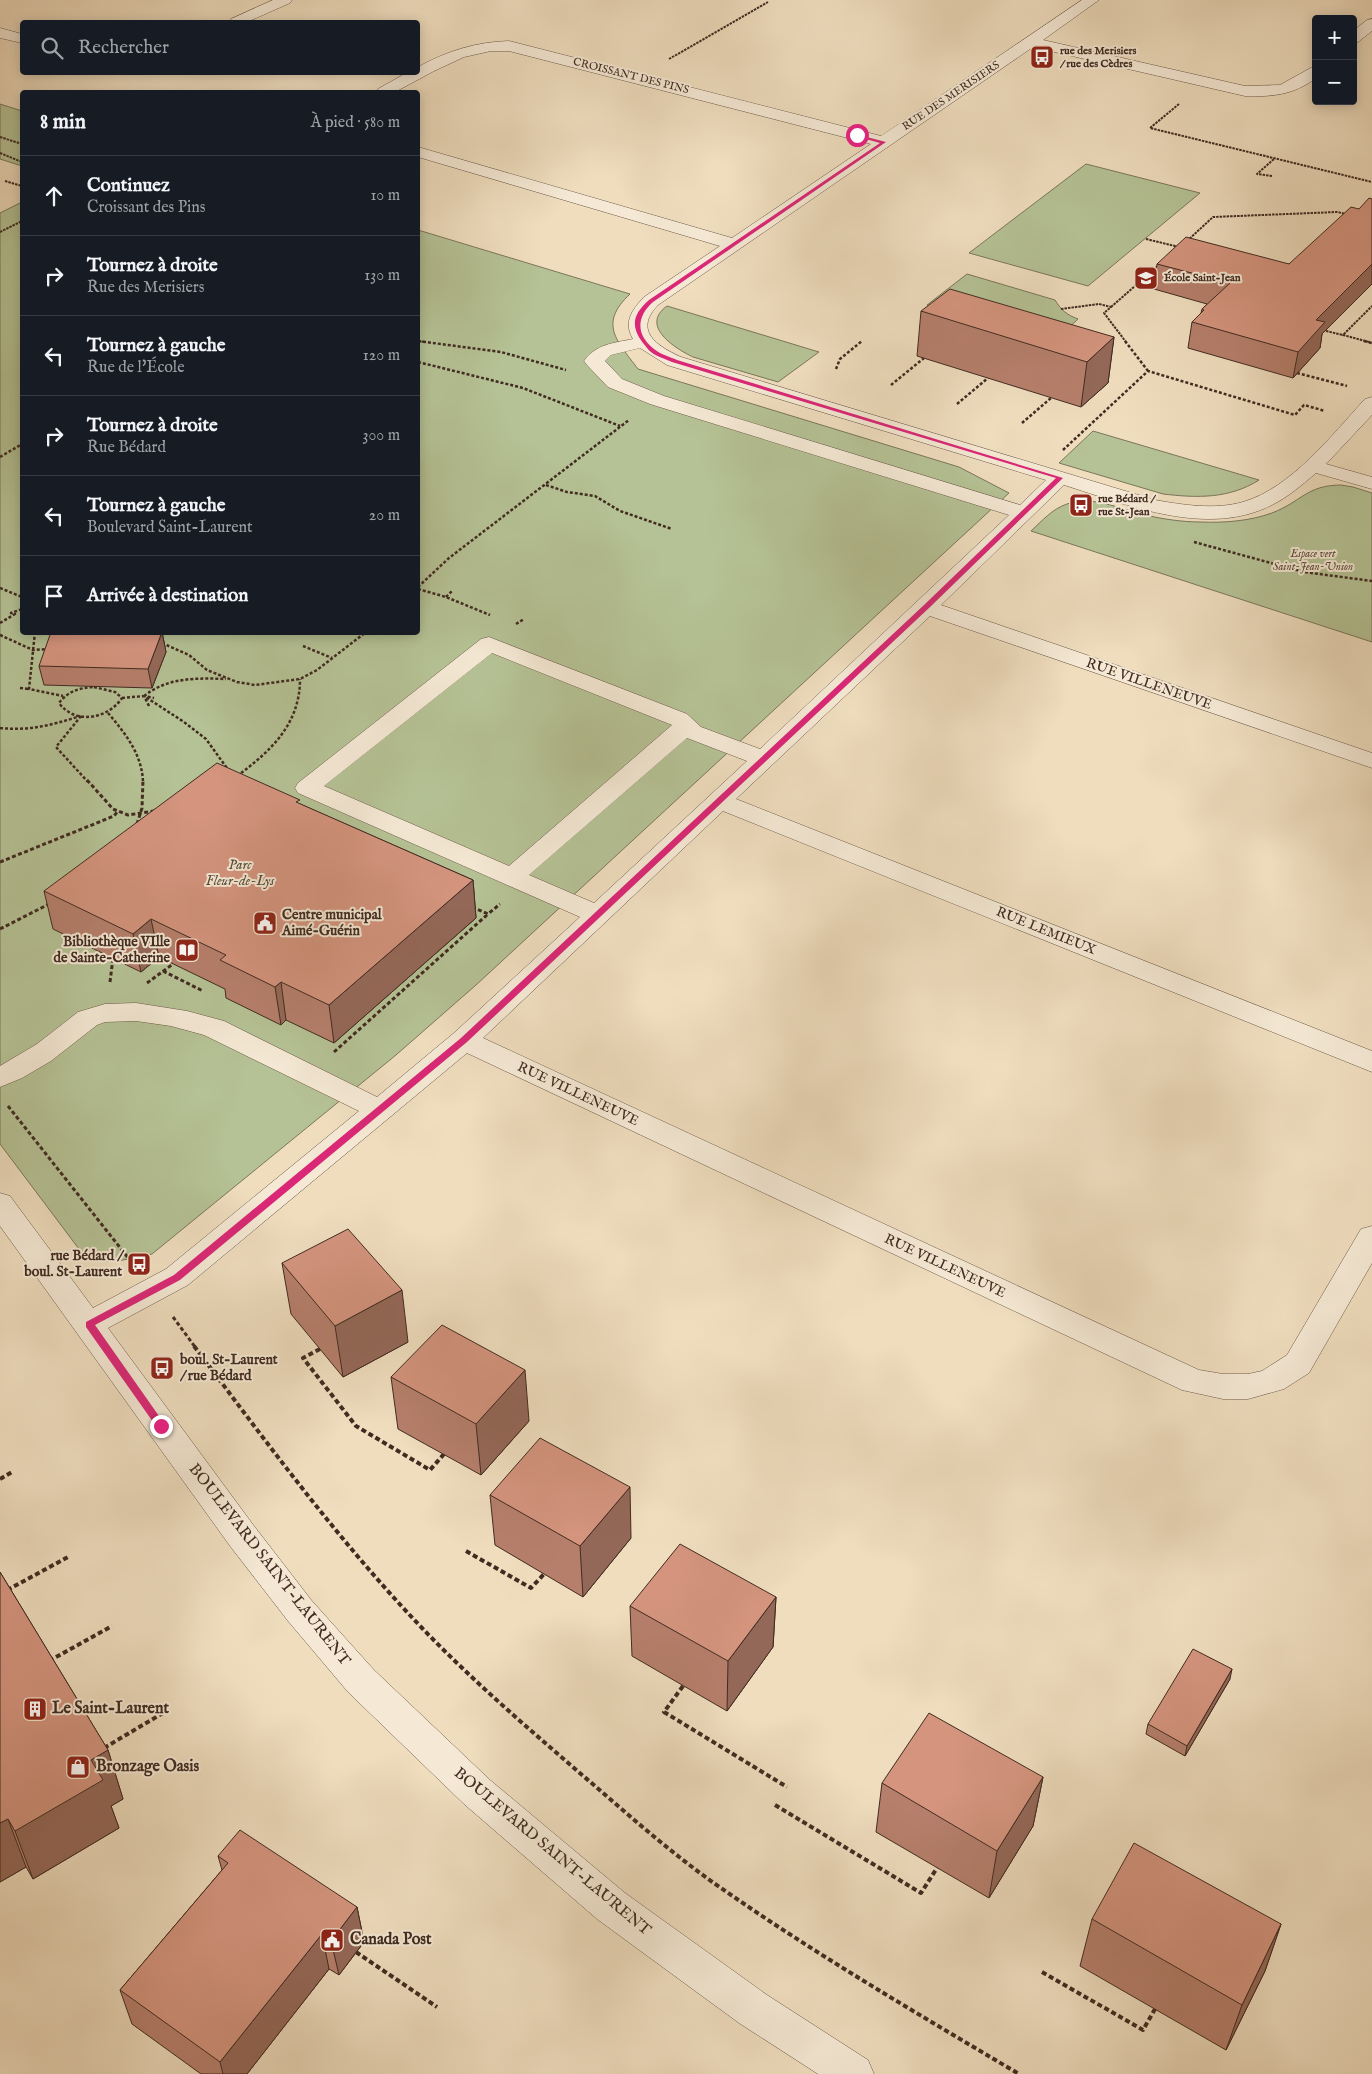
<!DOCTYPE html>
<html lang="fr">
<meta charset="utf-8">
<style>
body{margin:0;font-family:"IM FELL English",serif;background:#242831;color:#f1f3f6}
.controls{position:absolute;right:15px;top:15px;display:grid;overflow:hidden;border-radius:5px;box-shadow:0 2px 12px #0003}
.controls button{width:45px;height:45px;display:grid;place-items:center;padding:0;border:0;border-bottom:1px solid #363941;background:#171b24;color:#f1f3f6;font:25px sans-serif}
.stop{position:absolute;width:15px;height:15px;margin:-11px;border:4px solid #db2777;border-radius:50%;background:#fff}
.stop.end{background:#db2777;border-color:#fff;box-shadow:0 1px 5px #0008}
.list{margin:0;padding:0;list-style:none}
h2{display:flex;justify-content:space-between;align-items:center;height:65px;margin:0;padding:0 20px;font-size:21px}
h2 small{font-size:16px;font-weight:400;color:#9ea1a6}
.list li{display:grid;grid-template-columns:32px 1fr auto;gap:15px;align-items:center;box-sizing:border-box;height:80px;padding:0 20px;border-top:1px solid #363941}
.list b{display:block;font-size:19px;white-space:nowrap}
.list p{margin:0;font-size:16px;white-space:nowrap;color:#9ea1a6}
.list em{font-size:16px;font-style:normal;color:#9ea1a6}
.icon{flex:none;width:28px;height:28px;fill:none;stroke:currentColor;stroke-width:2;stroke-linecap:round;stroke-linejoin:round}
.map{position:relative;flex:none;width:1372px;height:2074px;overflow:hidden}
.search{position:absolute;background:#171b24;box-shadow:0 2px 12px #0003;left:20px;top:20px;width:400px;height:55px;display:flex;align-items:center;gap:12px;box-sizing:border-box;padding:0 18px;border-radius:5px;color:#9ea1a6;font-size:19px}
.panel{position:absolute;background:#171b24;box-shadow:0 2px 12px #0003;left:20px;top:90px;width:400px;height:545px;border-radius:5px}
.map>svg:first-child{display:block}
.green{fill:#b5c295;stroke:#7b765b}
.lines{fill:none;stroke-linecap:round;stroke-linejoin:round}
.minor-casing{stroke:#6c5848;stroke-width:1}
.path-far3{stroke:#412b21;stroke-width:2;stroke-dasharray:2.5 1;stroke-linecap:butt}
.path-far2{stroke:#412b21;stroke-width:2.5;stroke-dasharray:3 2;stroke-linecap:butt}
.path-far1{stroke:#412b21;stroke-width:3;stroke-dasharray:4 2.5;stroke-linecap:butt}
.path{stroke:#412b21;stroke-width:4;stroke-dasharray:5 3;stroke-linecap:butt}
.minor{fill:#f5e9d5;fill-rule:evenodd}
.wall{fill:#b67f6c;stroke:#412b21}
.shaded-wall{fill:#946858;stroke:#412b21}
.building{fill:#d4947e;stroke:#412b21}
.route{fill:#db2777}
.labels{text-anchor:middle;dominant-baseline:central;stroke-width:4;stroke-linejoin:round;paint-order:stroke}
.far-poi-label{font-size:11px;font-weight:bold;fill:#412b21;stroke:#f5e9d5;text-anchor:start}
.far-street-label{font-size:11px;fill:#412b21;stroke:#f5e9d5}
.far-park-label{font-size:11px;font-style:italic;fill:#584938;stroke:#f5e9d5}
.street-label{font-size:14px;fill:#412b21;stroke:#f5e9d5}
.park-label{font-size:14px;font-style:italic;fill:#584938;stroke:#f5e9d5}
.poi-label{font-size:14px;font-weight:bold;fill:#412b21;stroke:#f5e9d5;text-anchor:start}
.near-street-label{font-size:16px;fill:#412b21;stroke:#f5e9d5}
.near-poi-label{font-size:16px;font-weight:bold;fill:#412b21;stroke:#f5e9d5;text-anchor:start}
</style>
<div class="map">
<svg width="1372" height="2074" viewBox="0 0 1372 2074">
<rect width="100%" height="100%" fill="#efddbe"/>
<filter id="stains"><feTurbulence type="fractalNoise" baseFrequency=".004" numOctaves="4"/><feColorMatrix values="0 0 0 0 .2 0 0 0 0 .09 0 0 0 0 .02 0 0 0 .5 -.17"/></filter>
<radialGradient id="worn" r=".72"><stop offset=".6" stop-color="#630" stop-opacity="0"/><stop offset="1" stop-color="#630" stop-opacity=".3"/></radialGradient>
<!-- green -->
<path class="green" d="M0,104L22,111V166L0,159Z
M1086,164L1200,193L1088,286L969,253Z
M22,202V632H418V230L630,294C598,324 617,341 638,369L959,467L1009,493L476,985L396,1055L152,1254L118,1261H98L82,1253L0,1144V213Z
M967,274L1055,300C1061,310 1067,315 1078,319L1059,337L1001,327L927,305Z
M667,306L819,352L778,382L693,357C676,349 639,326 667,306Z
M1093,431L1259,480C1229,499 1197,498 1163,494L1059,463Z
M1341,485L1353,487L1372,493V642L1031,531C1042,521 1052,509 1067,504C1092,495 1120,509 1145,515C1163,519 1182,522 1201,522C1224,523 1250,521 1272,513C1301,502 1307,485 1341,485Z"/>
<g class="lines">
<!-- minor casing -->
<g class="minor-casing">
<path id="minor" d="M273,0H292L290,3L247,22H229L231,19Z
M1082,0H1099L1043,40L1245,86L1280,85L1316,65V78C1294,95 1271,97 1245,96L1033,47L658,305C633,331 657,346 681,357L1155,500C1183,505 1215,510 1243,502C1291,488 1332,435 1365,399L1372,397V415L1326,464L1372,477V489L1316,473C1302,485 1288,497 1272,505C1207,538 1128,505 1064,485L941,605L1372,753V768L930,616L736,799L1372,1051V1072L723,811L483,1038L1199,1370L1223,1374H1248L1262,1371L1287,1355L1361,1229L1372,1226V1263L1309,1373L1284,1389L1248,1399H1223L1182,1390L467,1053L188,1285L108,1328L254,1526L312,1601L374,1670L490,1780L625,1893L767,1995L868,2060L874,2074H818L739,2023L597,1919L464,1804L348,1692L288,1621L230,1546L0,1226V1193L10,1196L93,1308L166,1269L359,1111L204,1035L171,1026L136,1021L105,1022L97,1025L51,1061L22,1078L0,1087V1066L37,1044L78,1012L105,1004L136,1003L187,1011L224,1021L377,1097L454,1033L580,917L298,793L295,788L298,783L481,639L489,637L687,714L701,727L760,749L1009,515L650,404L608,387L587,365L584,361C596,344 614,343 633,339C623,322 632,310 644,297L720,246L418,157V147L732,238L871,144L509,51H491L464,57L434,71L395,92H376L378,89L408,72H418V67C447,51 476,42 509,41L881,136ZM640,348L667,365L1046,480L1020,505L664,396L622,379L605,361L611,355ZM492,653L672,725L509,866L324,786ZM687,738L747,761L594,903L529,875Z
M1372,19V31L1358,42L1353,43V31L1367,20Z
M0,28L22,34V43L0,38Z"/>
</g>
<!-- path-far3 -->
<path class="path-far3" d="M669,59L768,2
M1179,104L1150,128L1372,182
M0,137L22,144
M0,153L22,162
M1272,176L1257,174L1274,159
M5,181L22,186
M0,232L22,221
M1146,239L1179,247
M1187,241L1213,217L1337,212L1346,214
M1111,307L1159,265
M1061,309L1099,304L1111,307L1104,313L1126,342
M1326,331L1343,335
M418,341L426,342
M1369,342L1343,335L1372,306"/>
<!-- path-far2 -->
<path class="path-far2" d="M418,341L501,352L566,370
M1125,341L1148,371
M1364,341L1372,343
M418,362L523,388L620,426
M836,369L840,359L862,341
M1297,373L1347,386
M891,385L924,358
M957,404L988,378
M1022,423L1051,398
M1063,450L1148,371L1295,415L1304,405L1325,411
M0,457L22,444
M546,485L567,492L595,496L620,511L672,529
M1194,542L1304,572L1372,581
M418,587L449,558L629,420
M0,588L22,597
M418,589L446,597L490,615
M446,597L453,590
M0,623L15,614L11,613L22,609
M516,624L524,619
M35,632L29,689L63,696
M0,635L33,650L49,649
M162,643L189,655L207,670L237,682L255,685L300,679L317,670L366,632
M303,646L332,658
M94,687L115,692L122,698C108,719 75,725 59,703C68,691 79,688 94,687Z
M20,688L29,689
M144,696C168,677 197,678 226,679
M122,698L144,696L184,722L206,739L229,771
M149,706L144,696L154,698
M108,713C125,733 142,754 143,782
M81,716L56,747L88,782
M0,728C29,731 53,725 80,716
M237,776C271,751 300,724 300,679"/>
<!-- path-far1 -->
<path class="path-far1" d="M87,780L113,809L128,815L154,811
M137,824L142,808L143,780
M0,862L114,816L118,811
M472,907L488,914L500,904
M0,929L51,903
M163,971L203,991
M110,982L113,958
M147,983L173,964
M334,1052L488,914
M8,1106L133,1264
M173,1317L195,1347"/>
<!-- path -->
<path class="path" d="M194,1346C267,1443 338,1540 422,1628C470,1678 522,1723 574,1768C622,1809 669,1852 721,1888C817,1955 918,2014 1019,2074
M320,1349L303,1358L356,1426L430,1470L444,1454
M0,1479L12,1472
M466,1551L531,1588L544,1574
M0,1594L68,1557
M49,1661L112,1626
M683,1686L664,1712L787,1787
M104,1748L168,1710
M775,1805L921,1893L937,1868
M356,1952L437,2007
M1042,1972L1143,2030L1155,2009"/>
<!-- minor -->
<use href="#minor" class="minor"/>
</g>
<!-- wall -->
<path class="wall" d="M1157,264H1289L1322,334L1320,348L1293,378L1188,348L1192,322L1201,313L1202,309L1207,304L1154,289Z
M921,311L1114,337L1108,383L1081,407L917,356Z
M162,632L166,652L152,688L44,685L39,666Z
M300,804L473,880L476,918L334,1043L286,1020L281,1025L226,998L225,989L159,957L141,972L53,929L44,891Z
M282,1263L408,1342L343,1377L291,1314Z
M391,1377L529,1421L481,1475L398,1429Z
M490,1495L631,1538L583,1597L495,1545Z
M0,1572L108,1750L123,1799L111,1806L119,1828L33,1879L26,1867L0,1882Z
M776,1597L773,1647L727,1711L632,1656L630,1606Z
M1230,1679L1185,1756L1146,1734L1148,1724Z
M1043,1777L1033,1826L989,1898L876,1832L882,1783Z
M218,1856L357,1907L364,1942L339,1975L329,1969L247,2074H201L132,2024L120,1990L222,1870Z
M1092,1919L1281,1924L1265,1971L1226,2050L1080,1966Z"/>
<!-- shaded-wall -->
<path class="shaded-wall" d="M1372,264V284L1322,334L1320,348L1293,378L1298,352L1316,320Z
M1114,337L1108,383L1081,407L1087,362Z
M162,632L166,652L152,688L148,669Z
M473,880L476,918L334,1043L329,1005Z
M151,919L159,957L141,972L133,934Z
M281,982L286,1020L281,1025L275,987Z
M402,1290L408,1342L343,1377L335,1326Z
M525,1370L529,1421L481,1475L476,1424Z
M630,1487L631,1538L583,1597L580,1546Z
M776,1597L773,1647L727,1711L728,1661Z
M1232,1669L1230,1679L1185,1756L1187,1746Z
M108,1750L123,1799L111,1806L119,1828L33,1879L15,1831L91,1760Z
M1043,1777L1033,1826L989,1898L997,1851Z
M8,1819L26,1867L0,1882V1823Z
M357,1907L364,1942L339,1975L331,1941Z
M1281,1924L1265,1971L1226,2050L1242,2005Z
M322,1934L329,1969L247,2074H223L220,2062Z"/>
<!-- building -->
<path class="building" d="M1369,198L1372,199V264L1316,320L1325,322L1298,352L1192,322L1204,310L1202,309L1230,283L1157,264L1186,237L1289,264L1351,207L1359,209Z
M950,289L1114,337L1087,362L921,311Z
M51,632H162L148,669L39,666Z
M217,763L300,800L296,802L473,880L329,1005L281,982L275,987L220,960L226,955L151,919L133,934L44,891Z
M348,1229L402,1290L335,1326L282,1263Z
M442,1325L525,1370L476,1424L391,1377Z
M540,1438L630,1487L580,1546L490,1495Z
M680,1544L776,1597L728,1661L630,1606Z
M0,1572L108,1750L91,1760L103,1780L15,1831L8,1819L0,1823Z
M1193,1649L1232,1669L1187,1746L1148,1724Z
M929,1713L1043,1777L997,1851L882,1783Z
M240,1830L357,1907L331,1941L322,1934L220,2062L120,1990L228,1863L218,1856Z
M1134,1843L1281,1924L1242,2005L1092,1919Z"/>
<!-- route -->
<path class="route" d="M855,134L886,142L653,302C636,317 636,335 654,349C660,354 670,357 677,360L1063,478L929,608L467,1042L180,1280L95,1325L166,1426L164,1429H158L86,1327V1322L174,1275L461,1038L924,605L1056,478L672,362C666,359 657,357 651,352C648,350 646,346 643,343C630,326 633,314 649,300L880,143L855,136Z"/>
<!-- icons -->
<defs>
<g id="bus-square" transform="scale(1.25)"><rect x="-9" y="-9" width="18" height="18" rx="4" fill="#8f2418" stroke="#f5e9d5"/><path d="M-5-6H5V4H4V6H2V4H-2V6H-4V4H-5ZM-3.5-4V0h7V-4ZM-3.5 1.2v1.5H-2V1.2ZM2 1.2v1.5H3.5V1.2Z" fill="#fff"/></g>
<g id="school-square" transform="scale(1.25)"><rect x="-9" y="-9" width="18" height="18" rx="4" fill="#8f2418" stroke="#f5e9d5"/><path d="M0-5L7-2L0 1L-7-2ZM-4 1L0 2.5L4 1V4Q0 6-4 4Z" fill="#fff"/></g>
<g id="civic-square" transform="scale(1.25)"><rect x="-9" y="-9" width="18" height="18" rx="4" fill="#8f2418" stroke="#f5e9d5"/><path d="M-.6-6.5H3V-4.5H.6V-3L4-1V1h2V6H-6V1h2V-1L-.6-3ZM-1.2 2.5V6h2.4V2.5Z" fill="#fff"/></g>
<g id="library-square" transform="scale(1.25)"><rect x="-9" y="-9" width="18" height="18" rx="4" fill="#8f2418" stroke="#f5e9d5"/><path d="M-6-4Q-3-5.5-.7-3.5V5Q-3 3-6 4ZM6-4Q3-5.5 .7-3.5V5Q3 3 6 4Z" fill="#fff"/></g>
<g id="building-square" transform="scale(1.25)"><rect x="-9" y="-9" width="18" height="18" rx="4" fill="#8f2418" stroke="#f5e9d5"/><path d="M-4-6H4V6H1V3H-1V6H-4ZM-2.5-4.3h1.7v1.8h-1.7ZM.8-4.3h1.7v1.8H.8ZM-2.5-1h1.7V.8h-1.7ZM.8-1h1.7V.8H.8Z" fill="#fff"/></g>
<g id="shop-square" transform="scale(1.25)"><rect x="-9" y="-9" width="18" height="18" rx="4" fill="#8f2418" stroke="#f5e9d5"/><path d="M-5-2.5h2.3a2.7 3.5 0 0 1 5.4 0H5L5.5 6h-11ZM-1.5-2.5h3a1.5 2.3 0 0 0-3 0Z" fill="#fff"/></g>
</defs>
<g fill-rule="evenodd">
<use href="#bus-square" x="1042" y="57"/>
<use href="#school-square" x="1146" y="278"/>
<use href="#bus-square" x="1081" y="505"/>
<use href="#civic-square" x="265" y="923"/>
<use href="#library-square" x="187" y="950"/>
<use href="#bus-square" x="139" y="1264"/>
<use href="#bus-square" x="162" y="1368"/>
<use href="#building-square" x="35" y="1709"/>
<use href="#shop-square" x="78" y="1767"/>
<use href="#civic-square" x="332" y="1940"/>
</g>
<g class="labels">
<!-- far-poi labels -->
<g class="far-poi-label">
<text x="1060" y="51">rue des Merisiers<tspan x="1060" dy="13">/ rue des Cèdres</tspan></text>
<text x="1164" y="278">École Saint-Jean</text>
<text x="1098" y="499">rue Bédard /<tspan x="1098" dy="13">rue St-Jean</tspan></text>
</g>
<!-- far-street labels -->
<g class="far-street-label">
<text transform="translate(631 76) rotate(14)">CROISSANT DES PINS</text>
<text transform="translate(951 96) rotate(-34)">RUE DES MERISIERS</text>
</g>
<!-- far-park labels -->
<g class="far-park-label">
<text x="1313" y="554">Espace vert<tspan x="1313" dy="13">Saint-Jean-Union</tspan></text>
</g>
<!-- street labels -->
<g class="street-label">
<text transform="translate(1149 684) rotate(19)">RUE VILLENEUVE</text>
<text transform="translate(1046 931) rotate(22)">RUE LEMIEUX</text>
<text transform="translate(578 1094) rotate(25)">RUE VILLENEUVE</text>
<text transform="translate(945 1266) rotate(25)">RUE VILLENEUVE</text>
</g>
<!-- park labels -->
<g class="park-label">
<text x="240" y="865">Parc<tspan x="240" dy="16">Fleur-de-Lys</tspan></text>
</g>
<!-- poi labels -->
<g class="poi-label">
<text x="282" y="915">Centre municipal<tspan x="282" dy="16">Aimé-Guérin</tspan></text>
<text x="170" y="942" text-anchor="end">Bibliothèque VIlle<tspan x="170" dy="16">de Sainte-Catherine</tspan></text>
<text x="122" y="1256" text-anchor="end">rue Bédard /<tspan x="122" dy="16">boul. St-Laurent</tspan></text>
<text x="180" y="1360">boul. St-Laurent<tspan x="180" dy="16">/ rue Bédard</tspan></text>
</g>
<!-- near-street labels -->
<g class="near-street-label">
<text transform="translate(269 1565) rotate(52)">BOULEVARD SAINT-LAURENT</text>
<text transform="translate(552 1852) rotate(40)">BOULEVARD SAINT-LAURENT</text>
</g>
<!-- near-poi labels -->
<g class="near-poi-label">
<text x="52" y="1709">Le Saint-Laurent</text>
<text x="96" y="1767">Bronzage Oasis</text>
<text x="350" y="1940">Canada Post</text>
</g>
</g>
<rect width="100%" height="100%" filter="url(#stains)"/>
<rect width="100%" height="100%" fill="url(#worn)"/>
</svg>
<div class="controls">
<button>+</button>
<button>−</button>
</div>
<div class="stop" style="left:857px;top:135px"></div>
<div class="stop end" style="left:161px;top:1426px"></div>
<div class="search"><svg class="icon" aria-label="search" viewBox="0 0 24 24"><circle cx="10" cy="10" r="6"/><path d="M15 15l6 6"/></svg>Rechercher</div>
<section class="panel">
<h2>8 min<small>À pied · 580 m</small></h2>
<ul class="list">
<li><svg class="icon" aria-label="ahead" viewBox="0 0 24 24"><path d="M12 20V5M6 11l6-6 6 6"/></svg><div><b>Continuez</b><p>Croissant des Pins</p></div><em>10 m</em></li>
<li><svg class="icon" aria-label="right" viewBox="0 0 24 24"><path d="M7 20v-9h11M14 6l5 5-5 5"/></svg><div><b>Tournez à droite</b><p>Rue des Merisiers</p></div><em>130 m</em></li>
<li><svg class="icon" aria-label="left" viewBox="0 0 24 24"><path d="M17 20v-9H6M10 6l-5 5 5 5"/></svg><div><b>Tournez à gauche</b><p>Rue de l'École</p></div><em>120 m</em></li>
<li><svg class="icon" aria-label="right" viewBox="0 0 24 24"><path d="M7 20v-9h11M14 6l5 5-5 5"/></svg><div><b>Tournez à droite</b><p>Rue Bédard</p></div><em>300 m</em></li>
<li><svg class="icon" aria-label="left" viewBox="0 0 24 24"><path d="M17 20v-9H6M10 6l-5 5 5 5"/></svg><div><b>Tournez à gauche</b><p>Boulevard Saint-Laurent</p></div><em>20 m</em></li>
<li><svg class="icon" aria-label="arrive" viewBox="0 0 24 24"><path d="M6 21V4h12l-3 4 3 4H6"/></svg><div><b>Arrivée à destination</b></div></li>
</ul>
</section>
</div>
